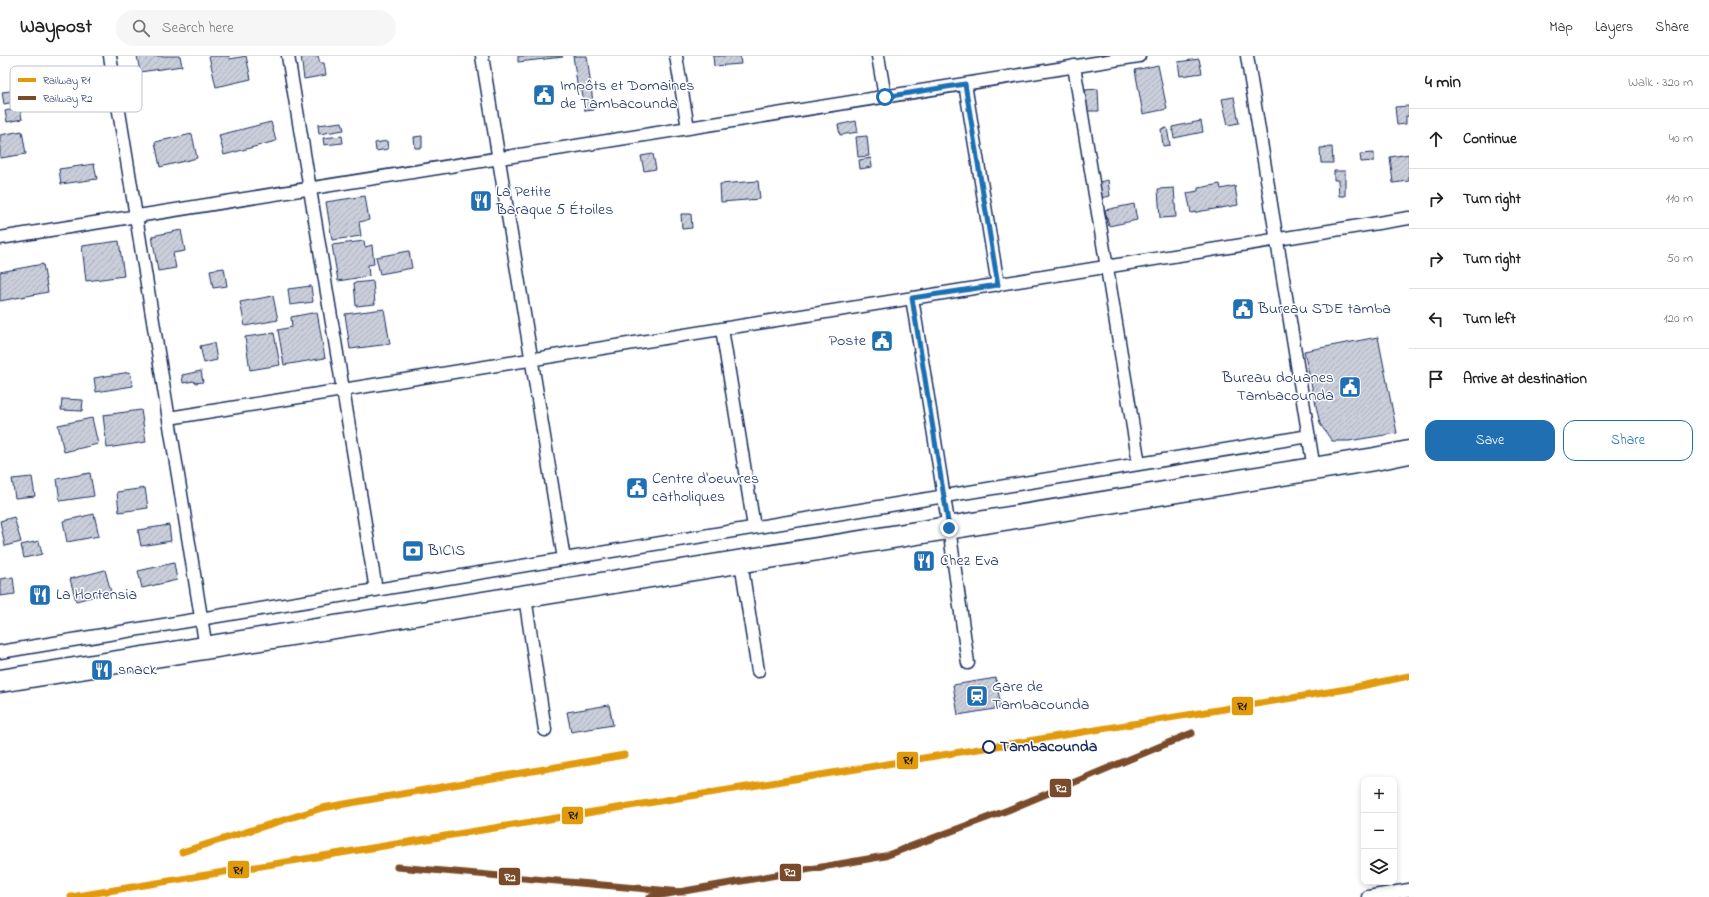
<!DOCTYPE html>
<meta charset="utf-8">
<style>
body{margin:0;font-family:"Indie Flower",sans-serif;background:#f6f6f6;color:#222}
.controls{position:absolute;right:12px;bottom:12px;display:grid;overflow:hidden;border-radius:8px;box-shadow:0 2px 6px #0003}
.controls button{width:36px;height:36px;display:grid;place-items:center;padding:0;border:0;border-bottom:1px solid #e0e0e0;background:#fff;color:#222;font:20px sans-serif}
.stop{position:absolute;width:12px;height:12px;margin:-9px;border:3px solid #1f6fb2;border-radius:50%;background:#fff}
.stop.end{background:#1f6fb2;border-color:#fff;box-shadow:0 1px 4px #0008}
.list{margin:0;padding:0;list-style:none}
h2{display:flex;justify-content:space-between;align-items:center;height:52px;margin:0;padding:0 16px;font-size:17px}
h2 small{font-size:13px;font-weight:400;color:#767676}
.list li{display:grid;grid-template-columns:26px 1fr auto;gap:12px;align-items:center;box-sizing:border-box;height:60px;padding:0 16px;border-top:1px solid #e0e0e0}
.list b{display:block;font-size:15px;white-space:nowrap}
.list em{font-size:13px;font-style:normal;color:#767676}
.actions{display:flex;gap:8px;padding:12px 16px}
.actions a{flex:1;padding:9px 0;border:1px solid #1f6fb2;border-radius:12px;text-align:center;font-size:14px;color:#1f6fb2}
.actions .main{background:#1f6fb2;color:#fff}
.icon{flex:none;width:22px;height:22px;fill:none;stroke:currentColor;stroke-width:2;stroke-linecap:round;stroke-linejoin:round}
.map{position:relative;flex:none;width:1409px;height:841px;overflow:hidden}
header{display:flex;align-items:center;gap:24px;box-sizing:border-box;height:56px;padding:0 20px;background:#fff;border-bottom:1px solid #e0e0e0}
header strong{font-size:19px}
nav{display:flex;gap:22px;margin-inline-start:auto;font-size:14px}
.search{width:280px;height:36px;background:#f6f6f6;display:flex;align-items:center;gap:10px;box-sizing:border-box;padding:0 14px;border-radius:22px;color:#767676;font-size:15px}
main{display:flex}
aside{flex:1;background:#fff}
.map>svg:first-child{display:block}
.building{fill:url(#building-hatch);stroke:#1b2f5e}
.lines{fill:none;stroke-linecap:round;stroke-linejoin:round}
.street-casing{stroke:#1b2f5e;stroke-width:15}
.highway-casing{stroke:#1b2f5e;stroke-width:25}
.street{stroke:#fff;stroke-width:12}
.highway{stroke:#fff;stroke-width:22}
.rail-1-casing{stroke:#fff;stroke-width:10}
.rail-2-casing{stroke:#fff;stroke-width:10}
.rail-1{stroke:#e19a09;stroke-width:7}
.rail-2{stroke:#7a4b2a;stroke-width:7}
.route{stroke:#1f6fb2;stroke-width:5}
.stop-dot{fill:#fff;stroke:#1b2f5e;stroke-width:2}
.labels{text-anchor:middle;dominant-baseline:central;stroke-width:3;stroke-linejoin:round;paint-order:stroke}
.poi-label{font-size:16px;fill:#1b2f5e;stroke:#fff;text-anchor:start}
.stop-label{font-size:16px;font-weight:bold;fill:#1b2f5e;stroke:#fff;text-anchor:start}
.key{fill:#fff;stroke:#bbc1cf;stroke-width:1}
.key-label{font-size:11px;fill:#1b2f5e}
.line-badge{stroke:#fff;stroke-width:1.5}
.badge-label{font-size:11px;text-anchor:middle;font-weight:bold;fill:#fff}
.pale-badge-label{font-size:11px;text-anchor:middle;font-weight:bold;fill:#111}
</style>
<header>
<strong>Waypost</strong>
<div class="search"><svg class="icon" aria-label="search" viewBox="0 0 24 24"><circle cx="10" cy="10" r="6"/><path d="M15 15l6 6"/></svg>Search here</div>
<nav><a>Map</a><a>Layers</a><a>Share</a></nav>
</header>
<main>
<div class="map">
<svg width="1409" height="841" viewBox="0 0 1409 841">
<defs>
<pattern id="building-hatch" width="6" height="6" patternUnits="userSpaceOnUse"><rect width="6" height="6" fill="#caceda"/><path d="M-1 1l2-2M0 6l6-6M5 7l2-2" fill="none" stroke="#adb1be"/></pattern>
</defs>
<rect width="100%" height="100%" fill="#fff"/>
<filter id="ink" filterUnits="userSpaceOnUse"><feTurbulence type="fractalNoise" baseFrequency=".025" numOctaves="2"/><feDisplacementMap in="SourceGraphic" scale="8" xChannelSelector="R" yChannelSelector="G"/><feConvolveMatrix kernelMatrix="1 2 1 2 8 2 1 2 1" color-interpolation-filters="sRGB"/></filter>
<g filter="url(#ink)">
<!-- building -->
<path class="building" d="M137,0H180L182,10L140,16Z
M209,0H229L230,3L246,0L251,23L216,31Z
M301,0H318L320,7H324L326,19L304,23Z
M518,0H562L563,1L518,6Z
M573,0H587L594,54L585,55L582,34H578Z
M713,0H740L741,8L714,10Z
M1199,3L1202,17L1180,20L1178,6Z
M1158,9L1167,53L1143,58L1135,14Z
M1098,33L1099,55H1086L1085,34Z
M19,34L20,45L4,48L2,36Z
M1234,41L1239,67L1228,69L1222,43Z
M1409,50V60H1406V68L1397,69L1395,51Z
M20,52L22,63L7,66L5,55Z
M856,65L858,76L840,79L838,69Z
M1201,65L1203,76L1174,82L1172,71Z
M271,66L276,85L224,99L219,79Z
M342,66L344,74L319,78L318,69Z
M1167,72L1170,89L1163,90L1161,73Z
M22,75L26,98L0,102V79Z
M192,78L197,102L160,111L155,86Z
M342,80L343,87L324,89L323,82Z
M422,80V92H415L414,81Z
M867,80L869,100L858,101L856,81Z
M387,85L388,93L376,95L375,87Z
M1332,91L1333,107H1321L1320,92Z
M1374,97V105L1361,106L1360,98Z
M653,98L656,113L644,115L641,100Z
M1409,98V125L1393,127L1390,101Z
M871,102L872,111L860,113L859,104Z
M94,108L97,123L61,128L59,113Z
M1334,115H1345V140H1339L1338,124H1334Z
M1108,124L1110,140L1101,142L1099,126Z
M758,125L760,143L721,146L720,128Z
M1220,128L1221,133L1235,130L1238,149L1191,157L1187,137L1198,135V132Z
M1174,132L1176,161L1160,162L1158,133Z
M365,140L369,164L359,166L361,180L332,184L326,146Z
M1134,148L1137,164L1109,170L1105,154Z
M681,158H691L692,172L682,173Z
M181,174L185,195L173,197L176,212L158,215L152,180Z
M119,185L124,220L86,225L82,190Z
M364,185L365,191L372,189L374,208L368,209L369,220L338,225L332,189Z
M409,195L412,212L380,218L376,201Z
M43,208L48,236L0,245V216Z
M224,212L227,230L213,232L210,214Z
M373,225L375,248L356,250L354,227Z
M311,230L313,246L290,249L288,233Z
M273,240L278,264L245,270L240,246Z
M384,253L390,288L350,293L345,258Z
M317,256L325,302L284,309L278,274L292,271L291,261Z
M274,277L280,309L250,314L245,281Z
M1378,281L1397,377L1349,385H1332L1320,368L1304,295Z
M214,287L217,304L204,307L200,290Z
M201,315L203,326L195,327L194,325L183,327L182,319Z
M130,316L133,330L96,336L94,322Z
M62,343L83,344L82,355L61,354Z
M141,354L146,386L107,392L103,359Z
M92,362L98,388L64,396L58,369Z
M90,417L94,440L60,445L57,423Z
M32,421L35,440L15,442L12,423Z
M145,432L148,452L119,456L117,436Z
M94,458L99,480L67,486L63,465Z
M14,461L21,486L5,490L0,465Z
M169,469L171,485L141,490L138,474Z
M39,485L42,498L24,502L21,489Z
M174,507L177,524L142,532L138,515Z
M105,514L111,536L76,545L70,523Z
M13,521L15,538L0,540V523Z
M996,622L1001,652L958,659L953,629Z
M609,649L613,669L571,676L567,656Z"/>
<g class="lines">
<!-- street casing -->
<g class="street-casing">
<path id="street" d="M110,0L206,592
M288,0L376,534
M482,0L564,503
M676,0L688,72
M878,0L885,41
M1247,0L1314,413
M1074,10L1139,408
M965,28L998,229
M0,182L1139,0
M912,242L949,472L968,607
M722,273L754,471
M169,362L1409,162
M741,506L758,615
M525,541L545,674
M0,596L1309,380
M1368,841L1409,834"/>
</g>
<!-- highway casing -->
<g class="highway-casing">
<path id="highway" d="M0,625L1375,403L1409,396"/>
</g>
<!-- street -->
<use href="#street" class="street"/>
<!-- highway -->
<use href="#highway" class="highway"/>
<!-- rail-1 casing -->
<g class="rail-1-casing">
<path id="rail-1" d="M182,796L322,752L624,699
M71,841L1347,633L1409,620"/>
</g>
<!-- rail-2 casing -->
<g class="rail-2-casing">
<path id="rail-2" d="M397,811L682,836
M650,841L885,800L1008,754L1192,677"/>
</g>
<!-- rail-1 -->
<use href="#rail-1" class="rail-1"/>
<!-- rail-2 -->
<use href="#rail-2" class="rail-2"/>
</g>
</g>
<g class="lines" filter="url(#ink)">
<!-- route -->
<path class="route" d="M885,41L965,28L998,229L912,242L949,472"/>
</g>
<!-- icons -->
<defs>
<g id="civic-square" transform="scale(1.15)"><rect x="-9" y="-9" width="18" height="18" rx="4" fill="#1f6fb2" stroke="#fff"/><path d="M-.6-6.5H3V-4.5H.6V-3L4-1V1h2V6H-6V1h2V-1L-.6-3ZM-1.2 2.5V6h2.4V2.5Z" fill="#fff"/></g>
<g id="restaurant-square" transform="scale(1.15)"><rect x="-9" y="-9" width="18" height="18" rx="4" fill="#1f6fb2" stroke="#fff"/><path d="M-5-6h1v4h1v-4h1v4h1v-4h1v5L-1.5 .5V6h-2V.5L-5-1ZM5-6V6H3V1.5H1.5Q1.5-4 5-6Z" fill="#fff"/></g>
<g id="bank-square" transform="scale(1.15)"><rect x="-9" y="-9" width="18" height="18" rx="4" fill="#1f6fb2" stroke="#fff"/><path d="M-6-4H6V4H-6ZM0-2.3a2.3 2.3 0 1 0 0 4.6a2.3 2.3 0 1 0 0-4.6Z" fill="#fff"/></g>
<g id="station-square" transform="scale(1.15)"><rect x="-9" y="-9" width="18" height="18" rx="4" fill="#1f6fb2" stroke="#fff"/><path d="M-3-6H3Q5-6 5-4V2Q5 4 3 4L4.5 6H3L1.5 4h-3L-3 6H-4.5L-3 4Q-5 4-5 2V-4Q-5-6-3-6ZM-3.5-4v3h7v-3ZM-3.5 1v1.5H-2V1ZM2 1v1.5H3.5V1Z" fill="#fff"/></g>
</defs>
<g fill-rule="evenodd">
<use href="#civic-square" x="544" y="39"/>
<use href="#restaurant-square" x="481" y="145"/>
<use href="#civic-square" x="1243" y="253"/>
<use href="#civic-square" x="882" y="285"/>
<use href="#civic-square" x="1350" y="331"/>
<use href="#civic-square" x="637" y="432"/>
<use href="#bank-square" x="413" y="495"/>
<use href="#restaurant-square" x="924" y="505"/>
<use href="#restaurant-square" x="40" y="539"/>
<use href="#restaurant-square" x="102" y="614"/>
<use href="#station-square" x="977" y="640"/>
</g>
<!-- markers -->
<circle class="stop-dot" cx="989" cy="691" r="6"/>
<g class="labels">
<!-- poi labels -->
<g class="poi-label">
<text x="560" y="30">Impôts et Domaines<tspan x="560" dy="18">de Tambacounda</tspan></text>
<text x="496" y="136">La Petite<tspan x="496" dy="18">Baraque 5 Étoiles</tspan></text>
<text x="1258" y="253">Bureau SDE tamba</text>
<text x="866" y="285" text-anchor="end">Poste</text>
<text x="1334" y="322" text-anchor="end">Bureau douanes<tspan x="1334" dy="18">Tambacounda</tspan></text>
<text x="652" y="423">Centre d'oeuvres<tspan x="652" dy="18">catholiques</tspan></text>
<text x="428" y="495">BICIS</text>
<text x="940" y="505">Chez Eva</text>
<text x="56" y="539">La Hortensia</text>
<text x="118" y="614">snack</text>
<text x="992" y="631">Gare de<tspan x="992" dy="18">Tambacounda</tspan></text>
</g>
<!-- stop labels -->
<g class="stop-label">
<text x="1000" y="691">Tambacounda</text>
</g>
</g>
<!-- legend -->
<rect x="10" y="10" width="132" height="46" rx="6" class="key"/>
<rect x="18" y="22" width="18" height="4" fill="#e19a09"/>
<rect x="18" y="40" width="18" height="4" fill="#7a4b2a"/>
<g class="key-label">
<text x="43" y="28">Railway R1</text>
<text x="43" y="46">Railway R2</text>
</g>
<g class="line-badge">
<rect x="1231" y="640" width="23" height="20" rx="4" fill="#e19a09"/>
<rect x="896" y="695" width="23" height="19" rx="4" fill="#e19a09"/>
<rect x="1049" y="722" width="23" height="20" rx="4" fill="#7a4b2a"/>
<rect x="561" y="750" width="23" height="19" rx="4" fill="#e19a09"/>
<rect x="227" y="804" width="23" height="19" rx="4" fill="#e19a09"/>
<rect x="779" y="807" width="23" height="19" rx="4" fill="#7a4b2a"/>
<rect x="498" y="811" width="23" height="19" rx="4" fill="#7a4b2a"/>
</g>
<g class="badge-label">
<text x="1061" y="736">R2</text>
<text x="790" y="820">R2</text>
<text x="510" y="825">R2</text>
</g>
<g class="pale-badge-label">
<text x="1242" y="654">R1</text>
<text x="908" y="708">R1</text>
<text x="573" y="763">R1</text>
<text x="238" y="818">R1</text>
</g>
</svg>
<div class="controls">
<button>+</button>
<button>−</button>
<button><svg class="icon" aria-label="layers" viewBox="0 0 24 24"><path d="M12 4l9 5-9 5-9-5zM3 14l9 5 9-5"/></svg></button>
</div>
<div class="stop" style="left:885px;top:41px"></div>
<div class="stop end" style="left:949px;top:472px"></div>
</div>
<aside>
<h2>4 min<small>Walk · 320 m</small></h2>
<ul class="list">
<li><svg class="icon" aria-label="ahead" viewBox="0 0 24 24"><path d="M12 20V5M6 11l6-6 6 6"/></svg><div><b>Continue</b></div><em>40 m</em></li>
<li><svg class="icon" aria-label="right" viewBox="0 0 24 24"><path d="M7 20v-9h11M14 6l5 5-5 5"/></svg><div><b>Turn right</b></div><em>110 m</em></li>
<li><svg class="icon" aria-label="right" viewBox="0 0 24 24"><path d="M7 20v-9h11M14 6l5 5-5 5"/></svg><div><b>Turn right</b></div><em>50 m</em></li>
<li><svg class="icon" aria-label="left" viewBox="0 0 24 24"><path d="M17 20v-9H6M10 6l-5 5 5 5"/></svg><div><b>Turn left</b></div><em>120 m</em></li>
<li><svg class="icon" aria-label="arrive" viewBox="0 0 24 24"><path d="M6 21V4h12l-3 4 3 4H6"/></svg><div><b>Arrive at destination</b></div></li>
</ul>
<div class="actions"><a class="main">Save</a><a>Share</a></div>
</aside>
</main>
